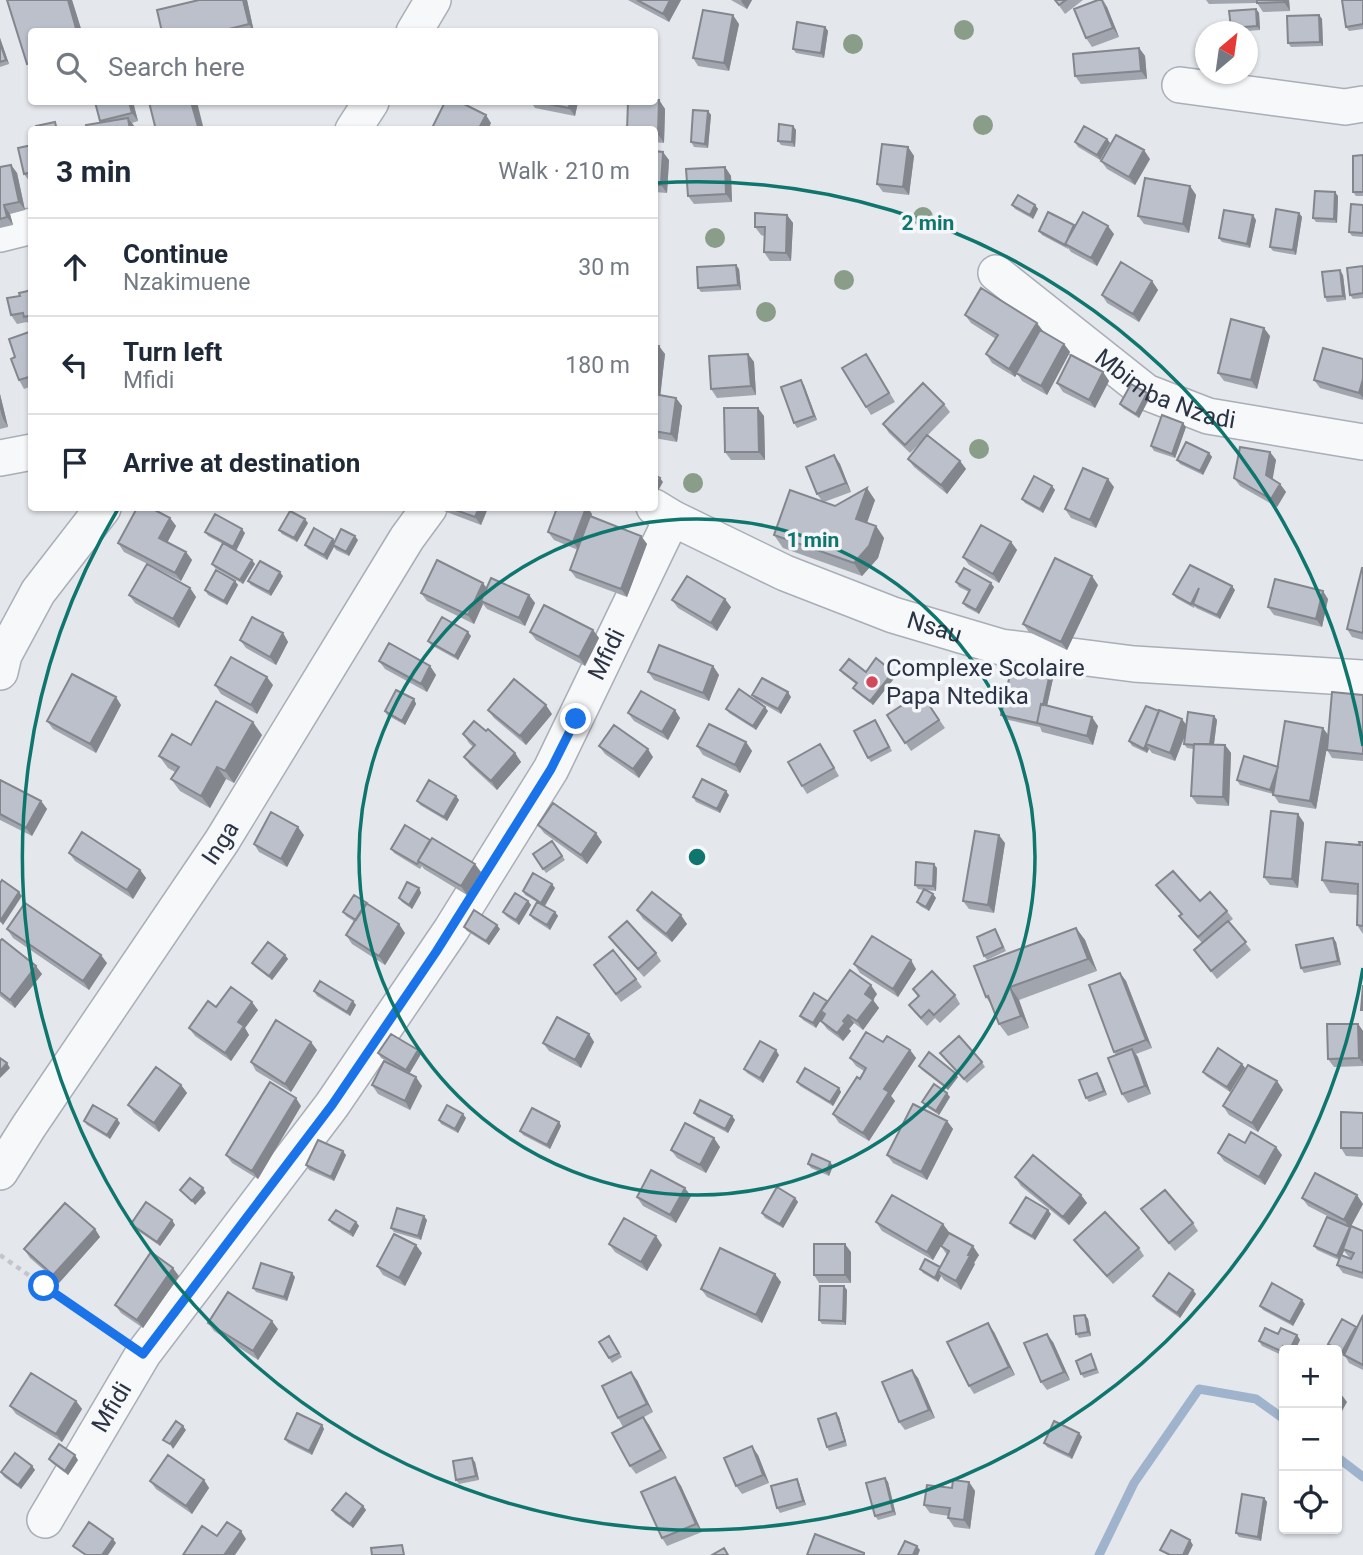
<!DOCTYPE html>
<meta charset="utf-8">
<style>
body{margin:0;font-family:Roboto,sans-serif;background:#f2f2f3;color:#1f2937}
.controls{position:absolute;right:21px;bottom:21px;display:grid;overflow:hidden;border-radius:7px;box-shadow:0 2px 5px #0004}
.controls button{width:63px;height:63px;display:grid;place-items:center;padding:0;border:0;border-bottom:2px solid #e0e1e3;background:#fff;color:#1f2937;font:35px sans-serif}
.compass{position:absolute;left:1195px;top:21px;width:63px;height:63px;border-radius:50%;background:#fff;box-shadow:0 2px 5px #0004;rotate:29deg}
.stop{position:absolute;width:21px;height:21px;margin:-16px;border:5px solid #1a73e8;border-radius:50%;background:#fff}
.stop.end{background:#1a73e8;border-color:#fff;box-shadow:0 2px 7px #0008}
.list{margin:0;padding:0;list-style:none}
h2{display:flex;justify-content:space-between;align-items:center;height:91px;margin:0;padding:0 28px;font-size:30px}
h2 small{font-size:23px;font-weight:400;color:#747a83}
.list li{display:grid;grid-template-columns:46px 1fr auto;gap:21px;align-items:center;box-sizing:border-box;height:98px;padding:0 28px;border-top:2px solid #e0e1e3}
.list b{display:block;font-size:26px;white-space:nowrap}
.list p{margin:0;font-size:23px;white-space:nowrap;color:#747a83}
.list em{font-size:23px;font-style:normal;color:#747a83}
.icon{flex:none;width:38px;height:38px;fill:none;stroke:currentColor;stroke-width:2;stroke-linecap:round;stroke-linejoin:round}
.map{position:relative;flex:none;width:1363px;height:1555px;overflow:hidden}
.search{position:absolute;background:#fff;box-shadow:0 2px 5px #0004;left:28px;top:28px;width:630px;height:77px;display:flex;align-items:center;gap:18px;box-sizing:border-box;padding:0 24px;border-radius:7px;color:#747a83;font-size:26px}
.panel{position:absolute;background:#fff;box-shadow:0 2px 5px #0004;left:28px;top:126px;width:630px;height:385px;border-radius:7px}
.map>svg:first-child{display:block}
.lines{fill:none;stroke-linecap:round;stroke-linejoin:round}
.stream{stroke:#9fb4cc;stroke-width:9}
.minor-casing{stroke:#a9aeb7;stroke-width:38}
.path{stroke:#c2c5cb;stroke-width:4.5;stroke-dasharray:5 5;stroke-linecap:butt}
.minor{stroke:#f7f8fa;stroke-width:35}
.tree{fill:#899d89}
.wall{fill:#a1a5ae;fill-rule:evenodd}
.shaded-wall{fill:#83868d}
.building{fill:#bbc0ca;stroke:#83868d;stroke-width:2}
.route{stroke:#1a73e8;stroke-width:9}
.ring{fill:none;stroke:#0f766e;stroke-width:3.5}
.poi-dot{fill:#d1495b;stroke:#f4f6f9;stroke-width:2.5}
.labels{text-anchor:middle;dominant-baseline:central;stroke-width:7;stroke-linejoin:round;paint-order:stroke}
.street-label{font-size:24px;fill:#2b3445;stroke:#f4f6f9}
.poi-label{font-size:24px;fill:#2b3445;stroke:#f4f6f9;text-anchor:start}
.centre{fill:#0f766e;stroke:#f4f6f9;stroke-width:3.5}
.ring-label{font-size:21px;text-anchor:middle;font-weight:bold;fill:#0f766e;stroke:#f4f6f9;stroke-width:7;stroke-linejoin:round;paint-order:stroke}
</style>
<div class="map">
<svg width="1363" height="1555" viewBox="0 0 1363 1555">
<rect width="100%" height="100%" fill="#e4e7ec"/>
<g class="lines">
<!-- stream -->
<path class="stream" d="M1337,1457L1363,1477
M1099,1555L1134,1483L1199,1389L1256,1399L1284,1419"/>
<!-- minor casing -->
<g class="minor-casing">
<g id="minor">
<path d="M414,32L433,0"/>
<path d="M1180,85L1345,107L1363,104"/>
<path d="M353,130L371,102"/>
<path d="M0,234L32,226"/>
<path id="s1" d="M996,273L1146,392L1208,416L1363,442"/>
<path d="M0,458L32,452"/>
<path id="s2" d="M654,507L672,518L785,573L893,615L1001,647L1134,664L1363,678"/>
<path d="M0,672L4,655L38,592L103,508"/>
<path id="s3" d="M0,1172L29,1126L222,841L407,538L429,508"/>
<path id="s4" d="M45,1520L143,1354L332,1105L451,930L551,769L672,518"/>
</g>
</g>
<!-- path -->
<path class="path" d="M0,1255L117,1337"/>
<!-- minor -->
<use href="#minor" class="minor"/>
</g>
<!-- trees -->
<g class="tree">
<circle cx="964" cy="30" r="10"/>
<circle cx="853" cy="44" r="10"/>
<circle cx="983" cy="125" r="10"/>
<circle cx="923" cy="217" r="10"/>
<circle cx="715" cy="238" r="10"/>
<circle cx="844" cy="280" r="10"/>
<circle cx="766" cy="312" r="10"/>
<circle cx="979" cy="449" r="10"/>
<circle cx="693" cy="483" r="10"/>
</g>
<!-- wall -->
<path class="wall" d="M7,0H72L82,32H32V71L27,64Z
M199,0H247L254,32H162Z
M628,0H681L669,22Z
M731,0H752L747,9Z
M1055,0H1083L1065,14Z
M1206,0H1256V3L1209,4Z
M1289,0L1290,11L1263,12L1257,3Z
M1363,0V29L1349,31L1346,27Z
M1107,7L1119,37L1092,47L1086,38Z
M1256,9L1259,13L1260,30L1233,32L1231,28Z
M1319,15L1322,19L1323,46L1291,47L1288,43Z
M739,24L729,71L698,66L693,58Z
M825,27L828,31L824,58L796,53L793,49Z
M0,38L9,64L0,67Z
M1139,48L1145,56L1147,79L1081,84L1075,76Z
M659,100L665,109L664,143L654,142V130Z
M133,102L138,121L132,123L134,126L101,122L100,121Z
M531,102H578L575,116L535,108Z
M708,111L711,115L708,148L694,147L691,142Z
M793,126L796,130L795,147L781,145L778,141Z
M1107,139L1110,143L1100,160L1078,147L1075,142Z
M32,145V182H30L24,174Z
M908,147L914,156L909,195L883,192L877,184Z
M654,151L669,160L667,193L654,192Z
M1363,155V196H1356L1353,192Z
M1150,159L1135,185L1107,169L1101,161Z
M11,165L17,173L25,210L10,214L13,225L0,228V167Z
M725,167L731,176L732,202L694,204L688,196Z
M1190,186L1196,195L1189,233L1144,224L1138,216Z
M1338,196L1337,223L1316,222L1313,218Z
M1012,205H1035L1038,209L1033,219L1015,209Z
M1363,205V237L1352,236L1349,232Z
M1299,213L1302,217L1296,255L1273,251L1270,247Z
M787,215L793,223L791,261H770L764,252V236L761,235L755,227Z
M1256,220L1250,248L1222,242L1219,238Z
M1074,225L1114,234L1097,266L1071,252L1068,248V249L1042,235L1039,231Z
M1363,266V298L1353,299L1350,295Z
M739,269L741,290L701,292L698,288Z
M1343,275L1346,300L1327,302L1325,297Z
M1152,281L1158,290L1139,322L1107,303L1102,295Z
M32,290V325H30L27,322L17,324L11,315L20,296Z
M965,315L1043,331L1064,344L1070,352L1047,395L1022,381L1017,373L1015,377L992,363L986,354L996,339L971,323Z
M32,331V386L24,389L19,380L15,357Z
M1270,336L1257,389L1224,381L1218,373Z
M654,345L665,354L660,395L676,398L682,406L677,442L654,438Z
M748,354L754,362L756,395L717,398L711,389Z
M1363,359V400L1320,388L1314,380Z
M872,363L895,402L871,415L866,407Z
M1103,372L1109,381L1095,408L1063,392L1057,383Z
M804,385L817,420L797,428L794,423Z
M0,394L8,427L0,429Z
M1150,397L1139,418L1123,408L1120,404Z
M944,404L950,412L928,435L960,461L966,469L947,494L914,467L908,459L924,439L910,453L889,433L883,424Z
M764,416L765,460H731L725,452Z
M1186,427L1175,458L1154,451L1151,446Z
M1270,452L1276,460L1272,479L1280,484L1286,492L1277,507L1240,486L1234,478Z
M1209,453L1212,457L1203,475L1180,464L1177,460Z
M834,455L840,464L851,492L824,502L835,506L875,500L867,523L876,526L884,538L878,558L862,576L783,548L774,535L822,501L817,494Z
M1052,486L1055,490L1043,513L1025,503L1022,499Z
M1114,487L1096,528L1071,518L1065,509Z
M441,508H488L481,525L444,511Z
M592,514L591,517L641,536L647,544L627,597L576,578L570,570L578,550L554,540L548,532Z
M170,518L176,526L167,542L186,552L192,560L181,581L124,552L118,543Z
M308,523L297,542L282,534L279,530Z
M205,532L245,533L236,551L255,564L243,584L215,568L212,564L223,544L208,536Z
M358,540L349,556L336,550L334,547L327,560L308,549L305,545L335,541Z
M1011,542L1017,550L999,583L969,565L963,557Z
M1363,568V640L1352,637L1347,629Z
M283,576L271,596L251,585L248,581Z
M235,581L238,585L227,605L208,595L205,590Z
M956,582L994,587L979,614L966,607L963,603L969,592L959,587Z
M1098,585L1067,650L1029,632L1023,624Z
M190,588L196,597L179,628L135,603L129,595Z
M487,588L529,595L535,603L525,626L487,609L483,604L474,624L427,601L421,593Z
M1235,590L1220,619L1196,608L1195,606L1194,608L1176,598L1173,594Z
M1328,599L1322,627L1274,615L1268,607Z
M672,600L731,607L717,631L678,608Z
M593,630L599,638L585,666L536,640L530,632Z
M283,633L288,642L276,665L246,648L240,640Z
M471,636L458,660L431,645L428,641Z
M379,661L430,666L436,675L427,692L385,669Z
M713,666L719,675L709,701L654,680L648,672Z
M840,670L866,672H893L896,676L873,705L856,692L853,688L856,684L843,674Z
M1054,674L1047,705L1098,726L1093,745L1042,732L1040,727L1004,719L1001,715Z
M215,685H273L257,714L221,694Z
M921,693L945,728L911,751L887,715Z
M752,695L791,697L781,714L755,699Z
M1363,695V761L1332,758L1327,750V746L1316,809L1279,803L1273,794L1240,785L1237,780L1278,767L1328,735Z
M414,699L416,704L405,725L387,715L385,711Z
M121,705L96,753L53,729L47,721Z
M726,709L768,711L756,730L729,713Z
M488,710L552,714L526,745L494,718Z
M628,713L680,718L668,740L634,721Z
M1214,716L1217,720L1214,745H1225L1231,753L1229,806L1197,804L1191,796L1193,749L1187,748L1184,744L1185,736L1175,761L1152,753L1149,749L1147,753L1132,746L1129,741Z
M878,724L892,751L871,762L868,758Z
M463,734L515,753L521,762L497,790L470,765L464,757L473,747L469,743Z
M262,735L234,783L226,779L210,808L180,791L171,779L175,772L168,768L159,756L191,745Z
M746,742L752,751L740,773L703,755L697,746Z
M599,746L653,757L639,778L605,754Z
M826,753L839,776L807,794L802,786Z
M0,780L41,801L47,809L32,836L0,820Z
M729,795L720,813L696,802L693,797Z
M456,796L459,800L447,821L420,805L417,801Z
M1298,814L1304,823L1298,888L1270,885L1264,877Z
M538,825L602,842L587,864L544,833Z
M304,835L287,867L259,852L254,844Z
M430,840L481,872L467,895L424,869L422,866L420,869L394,853L391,849Z
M552,841L565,860L546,873L533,854Z
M1363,842V934L1357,925L1358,895L1330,893L1322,880Z
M1005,843L994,913L969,909L963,901Z
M69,853L140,870L146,878L133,899L75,861Z
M937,868L936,891L925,890L933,894L936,898L929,911L920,906L917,902L924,890L918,889L915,885Z
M1156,885L1227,911L1233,919L1229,922L1251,950L1217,979L1194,950L1202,943L1185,924L1179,916L1181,914Z
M419,888L421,893L412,909L402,902L399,898Z
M555,888L545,906L555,912L558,916L550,930L533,919L530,915L537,902L525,895L523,891Z
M528,901L531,905L519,925L506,916L503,912Z
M637,910L687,924L672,942L643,919Z
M343,912L405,933L385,965L352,944L346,935L355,922L346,916Z
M464,927L500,929L489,945L467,931Z
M1076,928L1085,940L1097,971L1019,1000L1029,1028L1008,1036L999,1024L992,1006L986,997Z
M7,929L107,963L89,990L13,938Z
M998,934L1006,951L987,960L984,956Z
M609,937L656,953L661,961L644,977L615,945Z
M1333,938L1336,942L1341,965L1304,973L1301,968Z
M0,941L42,974L15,1008L0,996Z
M285,955L288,959L272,980L255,967L252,963Z
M854,964L916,969L898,997L860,973Z
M594,965L636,979L642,987L621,1002Z
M1120,973L1126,981L1152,1048L1136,1054L1151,1094L1128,1103L1122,1094L1116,1055L1114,1052Z
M913,989L955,995L960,1004L940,1023L935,1018L927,1026L915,1013L909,1005L918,997Z
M314,991L356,1005L350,1016L317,996Z
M877,994L873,1000L879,1008L863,1030L854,1023L849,1029L851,1031L843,1041L827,1029L821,1021L824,1016V1015L816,1028L803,1020L800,1016L827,1002Z
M216,1007L258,1010L245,1028L249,1035L231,1061L195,1036L189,1028Z
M1358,1024L1363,1031V1066L1334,1067L1328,1059Z
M589,1034L594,1042L581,1068L549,1051L543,1043Z
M883,1042L910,1050L916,1058L891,1096L895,1101L869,1141L839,1123L833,1114L864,1071L856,1066L850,1058Z
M317,1050L291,1092L256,1071L251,1062Z
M418,1050L421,1054L409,1074L422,1086L410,1110L378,1094L372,1085L406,1072L381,1058L378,1053Z
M940,1053L982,1062L985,1067L967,1083Z
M779,1055L763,1083L747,1073L744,1069Z
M1242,1064L1245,1068L1230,1092L1206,1076L1203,1072Z
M919,1066L958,1077L948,1090L922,1070Z
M1100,1077L1107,1095L1089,1102L1086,1098Z
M1277,1081L1283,1090L1258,1132L1229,1115L1223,1106Z
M797,1082L839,1088L841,1092L833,1106L800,1086Z
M181,1085L187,1093L159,1132L134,1113L128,1105Z
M950,1097L939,1115L925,1106L922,1102Z
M301,1106L258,1179L232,1163L226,1155Z
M694,1113L732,1116L735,1120L728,1133L697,1117Z
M1363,1113V1157L1346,1156L1341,1148Z
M466,1118L458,1133L441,1124L439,1120Z
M84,1121L120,1123L110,1139L87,1125Z
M947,1121L953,1129L927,1180L893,1163L887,1155Z
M559,1122L561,1126L550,1149L523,1135L520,1131Z
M1245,1143L1282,1155L1265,1185L1224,1161L1218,1153Z
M720,1147L706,1173L677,1158L671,1150Z
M346,1155L334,1181L309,1170L306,1165Z
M830,1162L833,1166L829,1176L811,1168L808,1164Z
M1015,1177L1081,1195L1087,1203L1069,1225L1021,1186Z
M691,1196L676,1223L643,1206L637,1197Z
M795,1198L798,1202L783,1228L765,1218L762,1213Z
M1302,1198L1363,1204L1350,1228L1363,1231V1279L1343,1273L1337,1265L1339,1260L1317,1250L1314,1246L1339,1222L1308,1206ZM1344,1251L1349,1257L1351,1259L1342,1255Z
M1141,1209L1193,1223L1198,1231L1175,1251Z
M1051,1214L1035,1240L1013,1227L1010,1223Z
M172,1220L175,1225L160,1246L134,1228L131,1224Z
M329,1220L356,1222L359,1226L353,1237L332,1224Z
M427,1220L421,1240L394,1232L391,1228Z
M876,1222L949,1232L933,1260L882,1231Z
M95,1229L100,1237L59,1283L30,1258L24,1249Z
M1074,1240L1139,1248L1144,1256L1113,1284L1080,1248Z
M609,1244L662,1245L647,1271L615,1252Z
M941,1246L979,1255L974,1263L975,1264L961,1290L944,1280L941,1276L938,1282L923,1273L920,1269L940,1267L947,1255Z
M851,1252V1283H819L814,1275Z
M422,1253L405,1286L383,1275L377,1266Z
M179,1276L143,1328L121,1313L115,1305Z
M295,1277L287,1301L256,1292L253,1288Z
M781,1282L762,1323L707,1297L701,1289Z
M844,1286L847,1290L846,1325L822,1324L819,1320Z
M1196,1294L1180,1318L1156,1301L1153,1296Z
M1305,1304L1293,1326L1263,1310L1260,1306Z
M1085,1315L1088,1319L1091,1336L1079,1338L1076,1334Z
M1363,1315V1370L1349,1363L1345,1356L1337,1352V1350L1331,1348L1328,1344L1357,1328Z
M208,1323L278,1329L258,1360L214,1331Z
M994,1332L1015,1375L974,1394L969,1386Z
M1278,1334L1297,1335L1300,1340L1295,1350H1284V1356L1262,1346L1259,1341Z
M609,1336L622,1357L612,1363L599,1342Z
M1053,1342L1070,1380L1047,1390L1041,1382Z
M1091,1354L1094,1359L1099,1373L1084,1378L1081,1374Z
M918,1378L935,1418L905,1430L899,1422Z
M637,1380L653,1412L644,1417L649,1425L667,1458L636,1474L630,1466L623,1427L618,1418Z
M76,1401L82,1409L62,1442L16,1414L10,1406Z
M839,1417L847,1446L829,1451L827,1447Z
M322,1425L324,1429L312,1455L288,1443L285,1439Z
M1079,1433L1082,1437L1072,1459L1047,1447L1044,1443Z
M758,1455L769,1483L742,1494L736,1486Z
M49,1459L78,1460L68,1475L52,1463Z
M475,1462L479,1480L459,1484L456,1480Z
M32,1466L35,1470L21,1489L4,1477L1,1472Z
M675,1477L681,1486L702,1532L667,1546L662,1538Z
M885,1478L888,1482L896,1515L878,1520L875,1516Z
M204,1480L209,1488L192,1514L156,1489L150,1481Z
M969,1482L975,1491L970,1529L954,1527L948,1518L949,1516L930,1513L924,1505Z
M799,1483L806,1505L780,1513L777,1508Z
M1264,1498L1267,1502L1261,1541L1239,1537L1236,1533Z
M363,1506L366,1510L353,1528L335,1515L332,1510Z"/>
<!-- shaded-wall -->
<path class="shaded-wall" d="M68,0H72L82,32H77Z
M243,0H247L254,32L249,24Z
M670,0H681L669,22L663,14Z
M742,0H752L747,9L741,1Z
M1103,0L1107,7L1119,37L1113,28Z
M1284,0H1289L1290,11L1284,2Z
M1256,9L1259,13L1260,30L1257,26Z
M733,15L739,24L729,71L724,63Z
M1319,15L1322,19L1323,46L1320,42Z
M825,27L828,31L824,58L821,53Z
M0,38L9,64L6,60L0,43Z
M1139,48L1145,56L1147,79L1141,71Z
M659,100L665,109L664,143L658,134Z
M129,102H133L138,121L132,113Z
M191,102H197L204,130H199Z
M570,102H578L575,116L569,108Z
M708,111L711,115L708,148L705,144Z
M486,115L491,123L488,130H478Z
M128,118L134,126V130H130Z
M793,126L796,130L795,147L792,142Z
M1107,139L1110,143L1100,160L1097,155Z
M908,147L914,156L909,195L903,187Z
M1144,150L1150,159L1135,185L1129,177Z
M663,152L669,160L667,193L661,185Z
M11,165L17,173L25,210L19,202Z
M725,167L731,176L732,202L726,194Z
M1190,186L1196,195L1189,233L1183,224Z
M1335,192L1338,196L1337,223L1334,219Z
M4,205L10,214L13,225L7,217Z
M1035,205L1038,209L1033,219L1030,215Z
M1299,213L1302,217L1296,255L1293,250Z
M787,215L793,223L791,261L786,253Z
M1253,215L1256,220L1250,248L1247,244Z
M1108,226L1114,234L1097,266L1091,258Z
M736,265L739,269L741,290L738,285Z
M1340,270L1343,275L1346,300L1343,296Z
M1152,281L1158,290L1139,322L1133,314Z
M1037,323L1043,331L1015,377L1009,369Z
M1264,328L1270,336L1257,389L1251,380Z
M1064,344L1070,352L1047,395L1041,386Z
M659,346L665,354L660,398L654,390Z
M748,354L754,362L756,395L751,386Z
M1103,372L1109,381L1095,408L1089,400Z
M1363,379V398L1359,393Z
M801,380L804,385L817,420L814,416Z
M1147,393L1150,397L1139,418L1136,414Z
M0,394L8,427L3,419L0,409Z
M676,398L682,406L677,442L671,434Z
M758,408L764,416L765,460L759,452Z
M1183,423L1186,427L1175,458L1172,454Z
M1270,452L1276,460L1272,483L1266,475Z
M1209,453L1212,457L1203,475L1200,471Z
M834,455L840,464L851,492L846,483Z
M960,461L966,469L947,494L941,485Z
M660,478L663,482L655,496L654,488Z
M1108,479L1114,487L1096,528L1090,520Z
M1280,484L1286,492L1277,507L1271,499Z
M1052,486L1055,490L1043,513L1040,509Z
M867,488L875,500L864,531L856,519Z
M479,508H488L481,525L475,517Z
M586,508H588L592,514L579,550L573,542Z
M170,518L176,526L165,547L159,538Z
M305,519L308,523L297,542L294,538Z
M876,526L884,538L878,558L862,576L854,563Z
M242,529L245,533L236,551L233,547Z
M355,536L358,540L349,556L346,552Z
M641,536L647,544L627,597L621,589Z
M333,539L336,543L327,560L324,555Z
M1011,542L1017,550L999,583L993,574Z
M186,552L192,560L181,581L175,573Z
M252,560L255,564L243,584L240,580Z
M280,572L283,576L271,596L269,592Z
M1092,576L1098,585L1067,650L1061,642Z
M235,581L238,585L227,605L224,601Z
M483,583L489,591L481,601L483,604L474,624L468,615Z
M991,583L994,587L979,614L976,610Z
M1232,586L1235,590L1220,619L1217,615Z
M190,588L196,597L179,628L173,619Z
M1323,591L1328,599L1322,627L1316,619Z
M529,595L535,603L525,626L519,618Z
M725,599L731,607L717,631L711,623Z
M593,630L599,638L585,666L579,657Z
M468,632L471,636L458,660L455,656Z
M283,633L288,642L276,665L270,657Z
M430,666L436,675L427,692L421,684Z
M713,666L719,675L709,701L703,693Z
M1051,669L1054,674L1043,725L1039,724Z
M893,672L896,676L873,705L870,701Z
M267,677L273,685L257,714L251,705Z
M788,692L791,697L781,714L778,709Z
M116,697L121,705L96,753L90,744Z
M414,699L416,704L405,725L402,721Z
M546,705L552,714L526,745L520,736Z
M765,707L768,711L756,730L753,726Z
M675,710L680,718L668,740L662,732Z
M1214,716L1217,720L1213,751L1210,747Z
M1092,717L1098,726L1093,745L1087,736Z
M1182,719L1188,727L1175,761L1170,753Z
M253,722L262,735L234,783L225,771Z
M1323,728L1329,736L1316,809L1310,801Z
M746,742L752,751L740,773L735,765Z
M1146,745L1149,749L1147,753L1144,749Z
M1225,745L1231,753L1229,806L1223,797Z
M648,749L653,757L639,778L633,769Z
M515,753L521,762L497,790L491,781Z
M217,767L226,779L210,808L201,796Z
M1278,767L1273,794L1270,790Z
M726,791L729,795L720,813L717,809Z
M456,796L459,800L447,821L444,817Z
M41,801L47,809L32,836L26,828Z
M1298,814L1304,823L1298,888L1292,879Z
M298,827L304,835L287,867L281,859Z
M596,833L602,842L587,864L581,855Z
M999,835L1005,843L994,913L988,905Z
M475,864L481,872L467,895L461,886Z
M934,864L937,868L936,891L933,886Z
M140,870L146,878L133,899L127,890Z
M552,884L555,888L544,907L541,903Z
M419,888L421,893L412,909L409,905Z
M19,892L22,896L3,925L0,921Z
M933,894L936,898L929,911L926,907Z
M528,901L531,905L519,925L516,920Z
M555,912L558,916L550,930L547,925Z
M681,915L687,924L672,942L666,934Z
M399,924L405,933L385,965L379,956Z
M497,925L500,929L489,945L486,941Z
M1076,928L1085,940L1097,971L1088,959Z
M1333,938L1336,942L1341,965L1338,961Z
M101,955L107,963L89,990L83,981Z
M285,955L288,959L272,980L269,976Z
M911,960L916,969L898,997L893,989Z
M36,966L42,974L15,1008L10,1000Z
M1120,973L1126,981L1152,1048L1146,1040Z
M871,985L877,994L873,1000L879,1008L863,1030L857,1021L865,994Z
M1010,987L1019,1000L1029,1028L1021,1016Z
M353,1001L356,1005L350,1016L347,1012Z
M252,1002L258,1010L245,1028L249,1035L231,1061L225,1053L238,1022Z
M821,1011L824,1015L816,1028L813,1023Z
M848,1015L854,1023L849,1029L851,1031L843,1041L837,1033Z
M1358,1024L1363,1031V1064L1359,1058Z
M589,1034L594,1042L581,1068L575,1060Z
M311,1042L317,1050L291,1092L285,1084Z
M1132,1049L1138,1057L1151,1094L1145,1086Z
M418,1050L421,1054L409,1074L406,1070Z
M776,1050L779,1055L763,1083L760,1078Z
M910,1050L916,1058L891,1096L895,1101L869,1141L863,1133L884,1089Z
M7,1063L10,1068L0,1078V1071Z
M1242,1064L1245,1068L1230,1092L1227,1087Z
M955,1073L958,1077L948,1090L945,1086Z
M1097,1073L1100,1077L1107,1095L1104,1091Z
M416,1077L422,1086L410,1110L405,1101Z
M1277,1081L1283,1090L1258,1132L1252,1123Z
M181,1085L187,1093L159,1132L154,1123Z
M839,1088L841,1092L833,1106L830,1102Z
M947,1093L950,1097L939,1115L936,1111Z
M296,1098L301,1106L258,1179L252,1171Z
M463,1114L466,1118L458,1133L455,1129Z
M732,1116L735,1120L728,1133L725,1129Z
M117,1119L120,1123L110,1139L107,1135Z
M947,1121L953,1129L927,1180L921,1172Z
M559,1122L561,1126L550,1149L547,1145Z
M714,1138L720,1147L706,1173L700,1165Z
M1276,1147L1282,1155L1265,1185L1259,1177Z
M343,1151L346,1155L334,1181L331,1177Z
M830,1162L833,1166L829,1176L827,1172Z
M203,1188L206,1193L195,1205L192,1201Z
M685,1188L691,1196L676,1223L670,1215Z
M1081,1195L1087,1203L1069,1225L1063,1217Z
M1357,1195L1363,1204L1350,1228L1343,1249L1344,1251L1340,1260L1337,1256L1349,1227L1344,1220Z
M795,1198L798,1202L783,1228L780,1224Z
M1048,1210L1051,1214L1035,1240L1032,1236Z
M424,1216L427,1220L421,1240L418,1236Z
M172,1220L175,1225L160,1246L157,1242Z
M356,1222L359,1226L353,1237L350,1232Z
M943,1224L949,1232L933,1260L927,1252Z
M95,1229L100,1237L59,1283L53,1275Z
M656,1236L662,1245L647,1271L641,1262Z
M845,1244L851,1252V1283L845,1275Z
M416,1245L422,1253L405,1286L399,1278Z
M973,1246L979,1255L974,1263L975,1264L961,1290L956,1281Z
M173,1268L179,1276L143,1328L137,1320Z
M938,1272L941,1276L938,1282L935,1278Z
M292,1273L295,1277L287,1301L284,1297Z
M775,1274L781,1282L762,1323L756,1315Z
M844,1286L847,1290L846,1325L843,1321Z
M1193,1290L1196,1294L1180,1318L1177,1313Z
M1302,1300L1305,1304L1293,1326L1290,1322Z
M1085,1315L1088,1319L1091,1336L1088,1332Z
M272,1321L278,1329L258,1360L253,1351Z
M988,1323L994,1332L1015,1375L1009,1367Z
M1356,1327L1359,1331L1345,1356L1342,1352Z
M1047,1334L1053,1342L1070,1380L1064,1372Z
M1297,1335L1300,1340L1295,1350H1291L1290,1349Z
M1283,1346L1286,1350H1284V1356L1281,1351Z
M912,1370L918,1378L935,1418L929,1410Z
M631,1372L637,1380L653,1412L647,1404Z
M1341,1394L1347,1402L1337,1420V1401Z
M76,1401L82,1409L62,1442L56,1434Z
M836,1413L839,1417L847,1446L845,1441Z
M643,1417L649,1425L667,1458L661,1450Z
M322,1425L324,1429L312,1455L309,1451Z
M183,1426L186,1430L173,1449L170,1444Z
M1079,1433L1082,1437L1072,1459L1069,1455Z
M752,1446L758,1455L769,1483L763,1475Z
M75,1455L78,1460L68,1475L65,1471Z
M472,1458L475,1462L479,1480L476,1476Z
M32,1466L35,1470L21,1489L18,1485Z
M675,1477L681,1486L702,1532L696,1524Z
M885,1478L888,1482L896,1515L893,1511Z
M797,1479L799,1483L806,1505L803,1501Z
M204,1480L209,1488L192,1514L186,1506Z
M969,1482L975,1491L970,1529L964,1520Z
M1264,1498L1267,1502L1261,1541L1258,1537Z
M363,1506L366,1510L353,1528L350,1524Z
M241,1531L246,1539L235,1555H224Z
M113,1539L116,1543L108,1555H102Z
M1190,1540L1193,1545L1188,1555H1183Z
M917,1546L920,1550L918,1555H913Z"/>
<!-- building -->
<path class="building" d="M7,0H68L77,32H32V62L27,64Z
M199,0H243L249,24L217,32H162L157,10Z
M637,0H670L663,14Z
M1055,0H1066L1059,5Z
M1098,0H1102L1113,28L1086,38L1074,9Z
M1257,0H1284V2L1257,3Z
M1342,0H1363V24L1346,27Z
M1256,9L1257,26L1231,28L1229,11Z
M703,10L733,15L724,63L693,58Z
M1319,15L1320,42L1288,43L1287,16Z
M797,22L825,27L821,53L793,49Z
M0,43L6,60L0,62Z
M1139,48L1141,71L1075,76L1073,54Z
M654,100H659L658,134H654V130H627L628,102H654Z
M95,102H129L132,113L100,121Z
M149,102H191L199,130H156Z
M445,102H460L486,115L478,130H431Z
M538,102H570L569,108Z
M693,110L708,111L705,144L691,142Z
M128,118L130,130H87L86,125Z
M55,122L57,130H37L36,126Z
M779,124L793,126L792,142L778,141Z
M1084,126L1107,139L1097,155L1075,142Z
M1116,135L1144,150L1129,177L1101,161Z
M882,144L908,147L903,187L877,184Z
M32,145V172L24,174L18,148Z
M654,151L663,152L661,185H654Z
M1363,155V192H1353V156Z
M11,165L19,202L4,205L7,217L0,219V167Z
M725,167L726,194L688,196L686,169Z
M1145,178L1190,186L1183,224L1138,216Z
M1315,191L1335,192L1334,219L1313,218Z
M1018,195L1035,205L1030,215L1012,205Z
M1351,204L1363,205V233L1349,232Z
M1276,209L1299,213L1293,250L1270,247Z
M1224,210L1253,215L1247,244L1219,238Z
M1048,212L1074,225L1065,245L1039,231Z
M1083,212L1108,226L1091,258L1065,244Z
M755,213L787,215L786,253L764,252L765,227H755Z
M1121,262L1152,281L1133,314L1102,295Z
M736,265L738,285L698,288L697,267Z
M1363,266V293L1350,295L1347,268Z
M1340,270L1343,296L1325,297L1322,272Z
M981,288L1037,323L1009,369L986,354L998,335L965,315Z
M32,290V315L24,317L23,313L11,315L7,298L20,296L19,293Z
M1231,319L1264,328L1251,380L1218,373Z
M1040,330L1064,344L1041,386L1016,373Z
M32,331V376L19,380L11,359L15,357L9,339Z
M654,345L659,346L654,386Z
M1323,348L1363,359V379L1359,393L1314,380Z
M748,354L751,386L711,389L709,356Z
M866,354L889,393L866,407L842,368Z
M1071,355L1103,372L1089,400L1057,383Z
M801,380L814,416L794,423L781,387Z
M923,383L944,404L905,445L883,424Z
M1131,384L1147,393L1136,414L1120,404Z
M654,394L676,398L671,434L654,431Z
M724,408H758L759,452H725Z
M1162,415L1183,423L1172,454L1151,446Z
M927,435L960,461L941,485L908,459Z
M1186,442L1209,453L1200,471L1177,460Z
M1240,447L1270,452L1266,475L1280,484L1271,499L1234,478Z
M834,455L846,483L817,494L806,467Z
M1083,468L1108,479L1090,520L1065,509Z
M654,475L660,478L654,488Z
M1034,476L1052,486L1040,509L1022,499Z
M867,488L856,519L876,526L869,546L854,563L774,535L790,490L835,506Z
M137,508H151L170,518L159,538L186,552L175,573L118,543Z
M450,508H479L475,517Z
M557,508H586L573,542L548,532Z
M290,511L305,519L294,538L279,530Z
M215,514L242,529L233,547L205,532Z
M590,516L641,536L621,589L570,570Z
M981,525L1011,542L993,574L963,557Z
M314,528L333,539L324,555L305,545Z
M341,529L355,536L346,552L333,545Z
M223,543L252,560L240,580L212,564Z
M1055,558L1092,576L1061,642L1023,624Z
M437,560L483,583L468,615L421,593Z
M260,561L280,572L269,592L248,581Z
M147,564L190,588L173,619L129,595Z
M1190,565L1232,586L1217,615L1193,604L1199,588L1191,604L1173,594Z
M964,568L991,583L976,610L963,603L970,590L956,582Z
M1362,568H1363V633L1347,629Z
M216,570L235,581L224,601L205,590Z
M687,576L725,599L711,623L672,600Z
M491,578L529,595L519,618L481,601Z
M1275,579L1323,591L1316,619L1268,607Z
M544,605L593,630L579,657L530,632Z
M252,617L283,633L270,657L240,640Z
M442,617L468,632L455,656L428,641Z
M389,643L430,666L421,684L379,661Z
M659,645L713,666L703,693L648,672Z
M231,657L267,677L251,705L215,685Z
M876,658L893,672L870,701L853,688L857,683L840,670L849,659L866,672Z
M1013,661L1051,669L1043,705L1041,704L1037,723L1001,715Z
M72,674L116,697L90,744L47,721Z
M762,678L788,692L778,709L752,695Z
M514,679L546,705L520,736L488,710Z
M739,689L765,707L753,726L726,709Z
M396,690L414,699L402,721L385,711Z
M641,691L675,710L662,732L628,713Z
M1332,692L1363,695V754L1327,750Z
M921,693L939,720L905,743L887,715Z
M216,701L253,722L225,771L217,767L201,796L171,779L179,767L159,756L172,734L191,745Z
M1041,704L1092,717L1087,736L1037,723Z
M1146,706L1159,711L1144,749L1129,741Z
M1159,710L1182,719L1170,753L1146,744Z
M1188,712L1214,716L1210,744H1194V745L1184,744Z
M875,720L889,747L868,758L854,731Z
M474,721L486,731L488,729L515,753L491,781L464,757L475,745L463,734Z
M1285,721L1323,728L1310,801L1273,795Z
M709,724L746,742L735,765L697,746Z
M614,725L648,749L633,769L599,746Z
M820,744L834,768L802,786L788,762Z
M1194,744L1225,745L1223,797L1191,796Z
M1244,756L1278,767L1270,790L1237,780Z
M702,779L726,791L717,809L693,797Z
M0,780L41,801L26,828L0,814Z
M429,780L456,796L444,817L417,801Z
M553,803L596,833L581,855L538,825Z
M1271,811L1298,814L1292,879L1264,877Z
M271,812L298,827L281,859L254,844Z
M405,825L430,840L418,861L419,862L417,864L391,849Z
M975,831L999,835L988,905L963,901Z
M82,832L140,870L127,890L69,853Z
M432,838L475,864L461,886L418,861Z
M552,841L562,856L543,869L533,854Z
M1326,842L1360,845L1359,842H1363V926L1357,925L1358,884L1322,880Z
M916,862L934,864L933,886L915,885Z
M1173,871L1200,901L1210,892L1227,911L1198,937L1179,916L1182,914L1156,885Z
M533,873L552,884L541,903L523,891Z
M2,880L19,892L0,921V883Z
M407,882L419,888L409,905L399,898Z
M924,889L933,894L926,907L917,902Z
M652,892L681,915L666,934L637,910Z
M515,893L528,901L516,920L503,912Z
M354,895L367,903L356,920L343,912Z
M537,902L555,912L547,925L530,915Z
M25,903L101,955L83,981L7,929Z
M366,903L399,924L379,956L346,935Z
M474,910L497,925L486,941L464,927Z
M627,921L656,953L638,969L609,937Z
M1228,921L1246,942L1211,971L1194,950Z
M1076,928L1088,959L1010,987L1021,1016L999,1024L988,996L986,997L974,966Z
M995,929L1003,947L984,956L977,937Z
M872,936L911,960L893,989L854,964Z
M1333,938L1338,961L1301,968L1296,945Z
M2,939L36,966L10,1000L0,992V941Z
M268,942L285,955L269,976L252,963Z
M613,950L636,979L616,994L594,965Z
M850,970L871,985L865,994L873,1000L857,1021L848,1015L843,1021L845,1023L837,1033L821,1021L825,1014L821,1011Z
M932,971L955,995L934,1015L929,1010L921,1018L909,1005L919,996L913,989Z
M1120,973L1146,1040L1114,1052L1089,985Z
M320,981L353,1001L347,1012L314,991Z
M1363,985V1010H1361Z
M231,987L252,1002L238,1022L244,1026L225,1053L189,1028L208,1001L216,1007Z
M814,993L827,1001L813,1023L800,1016Z
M557,1017L589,1034L575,1060L543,1043Z
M276,1020L311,1042L285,1084L251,1062Z
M1327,1024H1358L1359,1058L1328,1059Z
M866,1032L883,1042L887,1036L910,1050L884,1089L889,1092L863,1133L833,1114L857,1077L860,1079L866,1068L850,1058Z
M391,1034L418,1050L406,1070L378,1053Z
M959,1036L982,1062L964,1079L940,1053Z
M760,1041L776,1050L760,1078L744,1069Z
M1218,1048L1242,1064L1227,1087L1203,1072Z
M1132,1049L1145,1086L1122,1094L1108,1058Z
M929,1052L955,1073L945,1086L919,1066Z
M0,1058L7,1063L0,1071Z
M384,1061L416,1077L405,1101L372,1085Z
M1248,1065L1277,1081L1252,1123L1223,1106Z
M156,1067L181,1085L154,1123L128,1105Z
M805,1068L839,1088L830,1102L797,1082Z
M1097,1073L1104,1091L1086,1098L1079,1080Z
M270,1082L296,1098L252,1171L226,1155Z
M934,1084L947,1093L936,1111L922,1102Z
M700,1100L732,1116L725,1129L694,1113Z
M913,1104L947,1121L921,1172L887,1155Z
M93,1105L117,1119L107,1135L84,1121Z
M447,1105L463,1114L455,1129L439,1120Z
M532,1108L559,1122L547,1145L520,1131Z
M1341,1112L1363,1113V1148H1341Z
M685,1123L714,1138L700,1165L671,1150Z
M1251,1132L1276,1147L1259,1177L1218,1153L1229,1134L1245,1143Z
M318,1140L343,1151L331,1177L306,1165Z
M812,1154L830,1162L827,1172L808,1164Z
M1033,1155L1081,1195L1063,1217L1015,1177Z
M651,1170L685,1188L670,1215L637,1197Z
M1315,1173L1357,1195L1344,1220L1302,1198Z
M190,1178L203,1188L192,1201L180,1190Z
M777,1187L795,1198L780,1224L762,1213Z
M1165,1190L1193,1223L1169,1243L1141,1209Z
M892,1195L943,1224L927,1252L876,1222Z
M1026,1197L1048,1210L1032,1236L1010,1223Z
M146,1202L172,1220L157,1242L131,1224Z
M65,1203L95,1229L53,1275L24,1249Z
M397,1208L424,1216L418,1236L391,1228Z
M336,1210L356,1222L350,1232L329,1220Z
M1105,1212L1139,1248L1107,1276L1074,1240Z
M1327,1217L1350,1227L1337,1256L1314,1246Z
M624,1218L656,1236L641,1262L609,1244Z
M1351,1226L1363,1231V1273L1337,1265L1341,1255L1351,1259L1354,1253L1343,1249Z
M949,1233L973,1246L968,1255L970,1256L956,1281L938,1271L949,1251L941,1246Z
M394,1234L416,1245L399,1278L377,1266Z
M814,1244H845V1275H814Z
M720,1248L775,1274L756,1315L701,1289Z
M151,1252L173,1268L137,1320L115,1305Z
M925,1259L940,1267L935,1278L920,1269Z
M261,1263L292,1273L284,1297L253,1288Z
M1169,1273L1193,1290L1177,1313L1153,1296Z
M1272,1283L1302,1300L1290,1322L1260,1306Z
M820,1286H844L843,1321L819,1320Z
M228,1292L272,1321L253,1351L208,1323Z
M1085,1315L1088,1332L1076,1334L1074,1316Z
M1363,1315V1365L1344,1355Z
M1342,1319L1356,1327L1342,1352L1328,1344Z
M988,1323L1009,1367L969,1386L947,1342Z
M1265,1328L1278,1334L1281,1328L1297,1335L1290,1349L1283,1346L1281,1351L1259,1341Z
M1047,1334L1064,1372L1041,1382L1024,1343Z
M609,1336L619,1353L609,1358L599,1342Z
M1091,1354L1096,1369L1081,1374L1076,1361Z
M912,1370L929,1410L899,1422L882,1382Z
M631,1372L647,1404L618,1418L602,1386Z
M31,1373L76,1401L56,1434L10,1406Z
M1337,1391L1341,1394L1337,1401Z
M297,1413L322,1425L309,1451L285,1439Z
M836,1413L845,1441L827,1447L818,1419Z
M643,1417L661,1450L630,1466L612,1433Z
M176,1421L183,1426L170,1444L163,1440Z
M1054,1421L1079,1433L1069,1455L1044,1443Z
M59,1444L75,1455L65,1471L49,1459Z
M752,1446L763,1475L736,1486L724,1458Z
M15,1453L32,1466L18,1485L1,1472Z
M168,1455L204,1480L186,1506L150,1481Z
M472,1458L476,1476L456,1480L453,1461Z
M675,1477L696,1524L662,1538L641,1492Z
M885,1478L893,1511L875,1516L866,1483Z
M797,1479L803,1501L777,1508L771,1486Z
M953,1480L969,1482L964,1520L948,1518L950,1508L924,1505L927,1485L952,1488Z
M346,1493L363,1506L350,1524L332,1510Z
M1242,1494L1264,1498L1258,1537L1236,1533Z
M89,1522L113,1539L102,1555H86L73,1546Z
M227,1522L241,1531L224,1555H183L202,1526L217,1536Z
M1171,1530L1190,1540L1183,1555H1170L1160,1550Z
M815,1534L864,1553V1555H807Z
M905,1541L917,1546L913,1555H898Z
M402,1545L404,1555H372L371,1548Z
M724,1548L728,1555H712Z"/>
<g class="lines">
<!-- route -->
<path class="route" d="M44,1286L143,1354L332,1105L436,952L551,769L576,719"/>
</g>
<!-- distance rings -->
<g class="ring">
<circle cx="697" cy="857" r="338"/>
<path d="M1363 968A675 675 0 1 1 118 509M656 183A675 675 0 0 1 1363 746"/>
</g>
<!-- markers -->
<circle class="poi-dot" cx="872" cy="682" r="7"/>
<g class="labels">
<!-- street labels -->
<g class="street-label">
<text stroke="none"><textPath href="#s1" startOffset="208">Mbimba Nzadi</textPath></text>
<text stroke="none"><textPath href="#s2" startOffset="306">Nsau</textPath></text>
<text stroke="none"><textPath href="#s4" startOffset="1034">Mfidi</textPath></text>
<text stroke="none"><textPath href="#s3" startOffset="396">Inga</textPath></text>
<text stroke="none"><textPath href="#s4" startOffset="131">Mfidi</textPath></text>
</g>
<!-- poi labels -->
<g class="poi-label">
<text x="886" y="668">Complexe Scolaire<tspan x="886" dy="28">Papa Ntedika</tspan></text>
</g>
</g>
<circle cx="697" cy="857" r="10" class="centre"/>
<g class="ring-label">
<text x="928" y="230">2 min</text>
<text x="813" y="547">1 min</text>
</g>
</svg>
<div class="controls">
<button>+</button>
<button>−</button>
<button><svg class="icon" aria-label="locate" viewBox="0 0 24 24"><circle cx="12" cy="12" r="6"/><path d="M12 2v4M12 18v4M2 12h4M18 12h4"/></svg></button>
</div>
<svg class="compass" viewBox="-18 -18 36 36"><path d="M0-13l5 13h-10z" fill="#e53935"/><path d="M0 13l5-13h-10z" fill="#747a83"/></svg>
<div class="stop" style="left:44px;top:1286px"></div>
<div class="stop end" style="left:576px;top:719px"></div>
<div class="search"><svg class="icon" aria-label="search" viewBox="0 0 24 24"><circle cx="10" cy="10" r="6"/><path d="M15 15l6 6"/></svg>Search here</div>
<section class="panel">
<h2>3 min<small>Walk · 210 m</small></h2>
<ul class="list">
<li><svg class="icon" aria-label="ahead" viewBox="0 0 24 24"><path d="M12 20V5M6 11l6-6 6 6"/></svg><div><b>Continue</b><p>Nzakimuene</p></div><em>30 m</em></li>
<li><svg class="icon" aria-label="left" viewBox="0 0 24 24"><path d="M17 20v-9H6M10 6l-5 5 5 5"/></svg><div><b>Turn left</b><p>Mfidi</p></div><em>180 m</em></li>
<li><svg class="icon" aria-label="arrive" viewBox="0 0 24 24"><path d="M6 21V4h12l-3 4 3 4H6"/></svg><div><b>Arrive at destination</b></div></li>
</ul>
</section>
</div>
